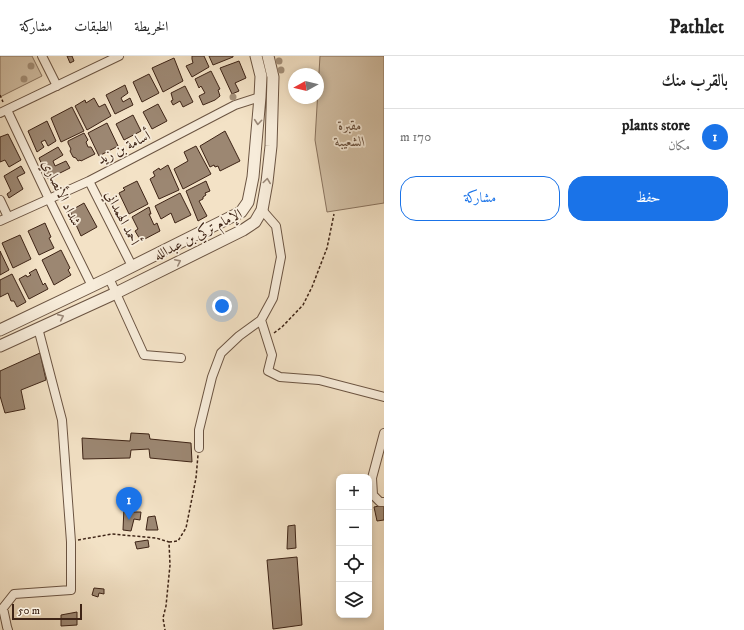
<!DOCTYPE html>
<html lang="ar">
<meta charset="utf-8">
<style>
body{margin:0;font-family:"IM FELL DW Pica",Amiri,serif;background:#f6f6f6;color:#222;direction:rtl}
.controls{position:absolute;right:12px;bottom:12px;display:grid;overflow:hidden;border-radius:8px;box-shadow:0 2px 6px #0003}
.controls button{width:36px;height:36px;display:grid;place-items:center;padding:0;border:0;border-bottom:1px solid #e0e0e0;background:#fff;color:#222;font:20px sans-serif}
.compass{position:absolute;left:288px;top:12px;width:36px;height:36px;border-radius:50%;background:#fff;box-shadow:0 2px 6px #0003;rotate:262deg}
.scale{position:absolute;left:12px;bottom:10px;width:70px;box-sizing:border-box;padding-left:4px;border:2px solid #3e2416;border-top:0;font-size:11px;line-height:14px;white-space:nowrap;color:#3e2416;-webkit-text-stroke:3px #f7ecda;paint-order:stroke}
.you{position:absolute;left:222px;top:250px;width:14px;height:14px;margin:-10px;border:3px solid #fff;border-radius:50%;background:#1a73e8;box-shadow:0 0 0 6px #1a73e833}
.badge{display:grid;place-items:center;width:26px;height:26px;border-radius:50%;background:#1a73e8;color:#fff;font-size:13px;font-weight:700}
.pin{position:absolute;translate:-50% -33px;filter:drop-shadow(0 1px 2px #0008)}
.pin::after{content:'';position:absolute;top:21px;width:14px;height:12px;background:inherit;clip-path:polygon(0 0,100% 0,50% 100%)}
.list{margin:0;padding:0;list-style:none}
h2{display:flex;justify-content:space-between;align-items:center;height:52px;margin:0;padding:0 16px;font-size:17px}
h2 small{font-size:13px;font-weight:400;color:#767676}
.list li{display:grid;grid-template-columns:26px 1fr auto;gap:12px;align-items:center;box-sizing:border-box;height:56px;padding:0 16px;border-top:1px solid #e0e0e0}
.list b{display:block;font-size:15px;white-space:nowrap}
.list p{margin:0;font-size:13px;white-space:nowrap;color:#767676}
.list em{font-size:13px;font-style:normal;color:#767676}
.actions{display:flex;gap:8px;padding:12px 16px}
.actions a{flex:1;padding:9px 0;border:1px solid #1a73e8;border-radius:16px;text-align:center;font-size:14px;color:#1a73e8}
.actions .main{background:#1a73e8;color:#fff}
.icon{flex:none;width:22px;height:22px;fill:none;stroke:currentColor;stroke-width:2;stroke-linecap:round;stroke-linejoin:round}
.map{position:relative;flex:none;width:384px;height:574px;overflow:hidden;direction:ltr}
header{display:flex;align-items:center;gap:24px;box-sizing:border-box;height:56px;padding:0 20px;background:#fff;border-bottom:1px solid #e0e0e0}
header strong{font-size:19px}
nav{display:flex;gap:22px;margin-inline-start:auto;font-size:14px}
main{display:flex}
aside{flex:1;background:#fff}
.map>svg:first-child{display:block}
.green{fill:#d4c2a8;stroke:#89735f}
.building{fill:#9c8772;stroke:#3e2416}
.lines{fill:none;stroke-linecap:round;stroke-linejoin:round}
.minor-casing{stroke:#6b5442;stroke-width:10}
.tertiary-casing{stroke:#6b5442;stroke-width:13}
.path{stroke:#3e2416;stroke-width:1.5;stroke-dasharray:3 2;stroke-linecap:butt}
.minor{stroke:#f7ecda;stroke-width:8}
.tertiary{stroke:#f7ecda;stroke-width:11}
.tree{fill:#a49079}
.oneway{stroke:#9a8878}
.labels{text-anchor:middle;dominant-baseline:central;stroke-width:3.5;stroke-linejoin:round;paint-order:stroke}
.park-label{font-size:14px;font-style:italic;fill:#644c3a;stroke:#f7ecda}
.street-label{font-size:14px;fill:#3e2416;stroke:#f7ecda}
</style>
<header>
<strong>Pathlet</strong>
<nav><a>الخريطة</a><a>الطبقات</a><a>مشاركة</a></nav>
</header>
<main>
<aside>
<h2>بالقرب منك<small></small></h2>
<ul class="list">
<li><span class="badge">1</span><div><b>plants store</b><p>مكان</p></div><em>170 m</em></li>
</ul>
<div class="actions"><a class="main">حفظ</a><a>مشاركة</a></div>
</aside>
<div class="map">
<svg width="384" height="574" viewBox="0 0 384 574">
<rect width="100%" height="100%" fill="#f3e2c6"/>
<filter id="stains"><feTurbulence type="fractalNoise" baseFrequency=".005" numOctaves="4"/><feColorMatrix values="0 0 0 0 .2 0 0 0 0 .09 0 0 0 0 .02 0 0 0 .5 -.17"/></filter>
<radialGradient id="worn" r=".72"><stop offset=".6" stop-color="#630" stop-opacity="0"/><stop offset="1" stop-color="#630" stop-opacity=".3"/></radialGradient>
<!-- green -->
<path class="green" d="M0,0H32L42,20L0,41Z
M320,0H384V147L327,156L315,84Z"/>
<!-- building -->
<path class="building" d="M67,0H72L74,5L70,7Z
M192,0H204L209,11L192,21L186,10L193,7L192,3Z
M209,0H233V1L213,9Z
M174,2L183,25L163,36L152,12Z
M239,5L246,22L235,27L239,35L232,38L220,12Z
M211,15L220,33L218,34L220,40L215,44L203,49L199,40L205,37L201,30L199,32L195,23Z
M149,18L159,37L142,46L133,26Z
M125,29L128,37L121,42L123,46L130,42L133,49L115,58L106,39Z
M185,30L193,46L183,51L180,45L173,49L171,45L173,44L171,37Z
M94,42L99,51L105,48L111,60L87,74L75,50L85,44L86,47Z
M158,48L167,65L152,73L143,56Z
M72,51L84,75L61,86L51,62Z
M133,59L141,75L124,84L116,68Z
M47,65L56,85L48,90L45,84L41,86L44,91L37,96L28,75Z
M107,67L118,90L99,100L88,77Z
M225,75L240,105L220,115L218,110L215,111L214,109L210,111L200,90Z
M84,77L88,84L86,86L88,91H91L95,98L81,105L80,104L78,105L76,102L73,101L70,95L71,93L68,87V85Z
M8,78L21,104L9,111L5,104L0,106V81Z
M196,90L211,118L183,133L174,113L188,105L184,96Z
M58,91L63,99L53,105L55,110L66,105L70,112L48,123L39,102Z
M168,109L179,134L159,143L150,123L155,120L153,116L159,112L160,114Z
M21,110L25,117L17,121L23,133L9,142L7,138L11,135L4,120Z
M137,125L148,148L129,158L119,137L125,134L123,132Z
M206,125L210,135L205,137L206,139L203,141V143L199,145L207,160L198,165L186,135Z
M180,137L191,159L175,167L171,157L161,163L155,150Z
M84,147L97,171L81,180L70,155Z
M149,151L151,158H149L154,169L157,167L160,175L141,185L135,175L138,173L132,161Z
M45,167L51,181L49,182L54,192L39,199L28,175Z
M20,179L31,203L13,212L2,187Z
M61,194L70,212L68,214L71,219L54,229L42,204Z
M0,195L9,214L0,219Z
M36,213L43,229L45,227L48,233L29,243L19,223L26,219L27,221L31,219L29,217Z
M12,218L26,246L17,251L14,245H11L8,237L0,241V224Z
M40,297L46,324L21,334L25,353L5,357L0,340V315Z
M131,377L149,378L150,383L191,387L192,406L150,402L149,393L131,394L130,402L83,403L82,382L130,385Z
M384,449V464L377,465L374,451Z
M124,451H133L134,456H141L140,464L134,463L131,475L123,474Z
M155,460L158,474H146L148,461Z
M295,469L296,492L287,493L288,470Z
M148,484L149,491L137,493L135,486Z
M297,501L302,569L273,573L267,504Z
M94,532L104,533V538L99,537L98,541L92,539Z
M77,556V569L61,570V559Z"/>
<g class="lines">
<!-- minor casing -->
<g class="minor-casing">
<path id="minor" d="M42,0L57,30
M7,54L49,143L92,230
M0,57L119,0
M89,125L132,210
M0,144L8,161
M262,154L276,170L281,201L273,242L261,264L272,299L268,315L280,321L319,324L384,341
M0,165L89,125L235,49L260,41
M109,222L144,299L181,302
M384,377L372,422L373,439L380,446H384
M199,392V374L212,321L221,297L239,280L261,264
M8,574L7,571L3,552L14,538L71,534V486L62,364L38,272"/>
</g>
<!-- tertiary casing -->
<g class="tertiary-casing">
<path id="tertiary" d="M0,274L109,222L241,156L248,146L253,121L260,41L261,20L256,0
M0,290L116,237L243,174L255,166L262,154L267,126L271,90L273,21L268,0"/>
</g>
<!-- path -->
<path class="path" d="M0,39L3,46
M274,277L282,271L303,249L312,231L327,192L334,158
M78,484L112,478L156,482L169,486L170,509L166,550L163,562L165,574
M169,486L178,485L186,472L196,422L198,399"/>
<!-- minor -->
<use href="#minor" class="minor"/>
<!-- tertiary -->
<use href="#tertiary" class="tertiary"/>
</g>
<!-- trees -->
<g class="tree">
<circle cx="279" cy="5" r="3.5"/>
<circle cx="31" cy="10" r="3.5"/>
<circle cx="281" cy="14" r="3.5"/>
<circle cx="24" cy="23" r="3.5"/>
<circle cx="233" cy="41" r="3.5"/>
</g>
<!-- one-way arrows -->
<defs><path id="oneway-chevron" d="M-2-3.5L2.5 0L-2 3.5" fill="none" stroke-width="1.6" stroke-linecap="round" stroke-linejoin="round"/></defs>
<g class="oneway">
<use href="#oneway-chevron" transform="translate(258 66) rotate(95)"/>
<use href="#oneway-chevron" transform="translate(267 125) rotate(-82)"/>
<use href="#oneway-chevron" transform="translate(178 206) rotate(-26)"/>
<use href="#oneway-chevron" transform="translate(61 261) rotate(-24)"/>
</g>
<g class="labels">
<!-- park labels -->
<g class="park-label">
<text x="350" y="70">مقبرة<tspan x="350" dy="16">الشعيبة</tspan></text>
</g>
<!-- street labels -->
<g class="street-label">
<text transform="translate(124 92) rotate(-27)">أسامة بن زيد</text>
<text transform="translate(61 137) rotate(64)">شداد الأنصاري</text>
<text transform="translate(122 162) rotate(63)">أحمد الهمداني</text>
<text transform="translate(198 179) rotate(-27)">الإمام تركي بن عبدالله</text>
</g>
</g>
<rect width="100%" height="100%" filter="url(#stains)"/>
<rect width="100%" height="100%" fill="url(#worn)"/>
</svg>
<div class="controls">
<button>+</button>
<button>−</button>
<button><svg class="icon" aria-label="locate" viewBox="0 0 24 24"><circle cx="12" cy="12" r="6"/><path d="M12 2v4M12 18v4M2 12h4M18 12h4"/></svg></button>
<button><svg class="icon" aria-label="layers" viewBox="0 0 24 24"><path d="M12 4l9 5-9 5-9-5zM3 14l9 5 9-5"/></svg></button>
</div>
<svg class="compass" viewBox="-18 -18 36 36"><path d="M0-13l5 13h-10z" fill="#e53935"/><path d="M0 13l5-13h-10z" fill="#767676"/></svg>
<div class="scale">50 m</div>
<div class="you"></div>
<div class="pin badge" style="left:129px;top:464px">1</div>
</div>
</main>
